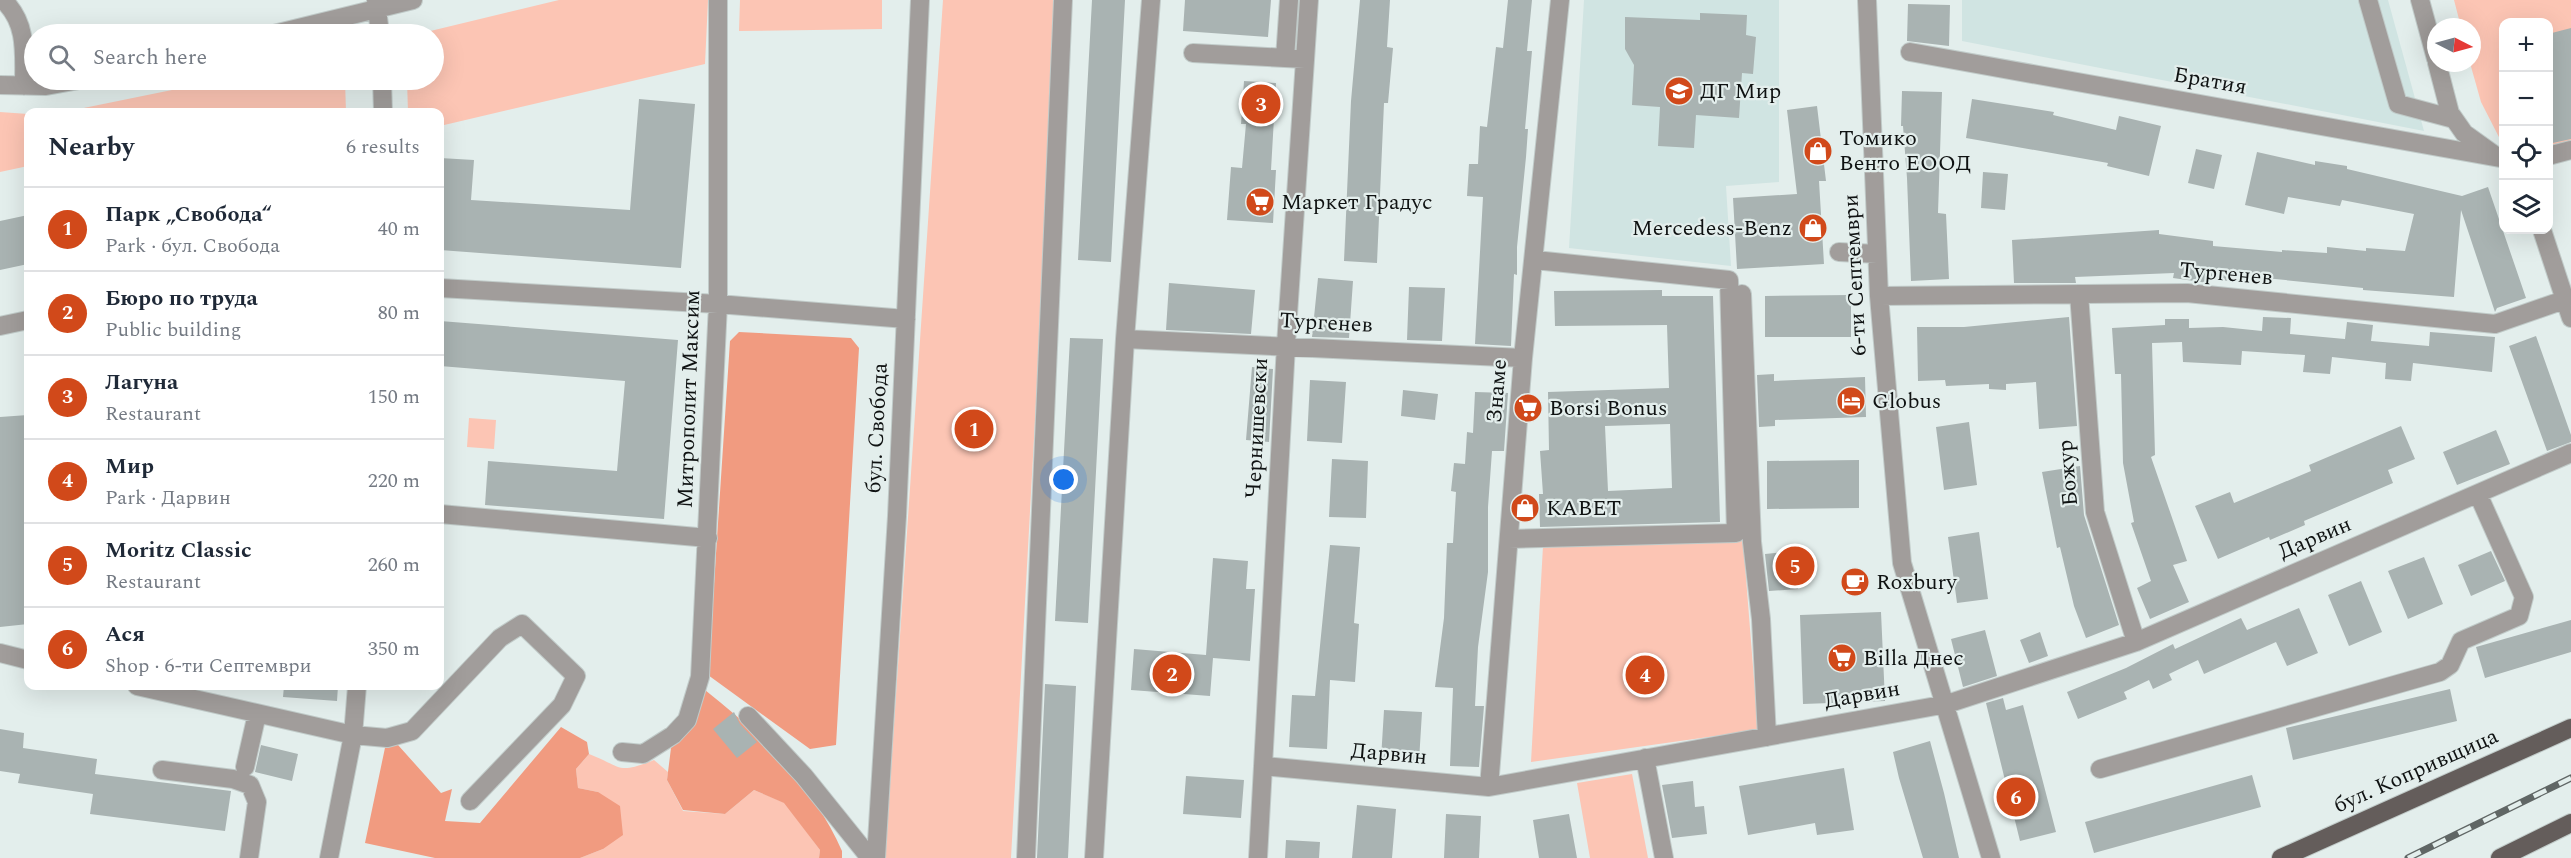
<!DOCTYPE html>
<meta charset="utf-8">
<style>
body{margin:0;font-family:Spectral,serif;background:#f6f6f7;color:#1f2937}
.controls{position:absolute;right:18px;top:18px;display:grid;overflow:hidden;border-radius:12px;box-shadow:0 6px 24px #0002}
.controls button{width:54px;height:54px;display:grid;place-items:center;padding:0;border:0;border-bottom:2px solid #e0e1e3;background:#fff;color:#1f2937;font:30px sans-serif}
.compass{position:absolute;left:2427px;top:18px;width:54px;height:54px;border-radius:50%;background:#fff;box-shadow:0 6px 24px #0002;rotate:96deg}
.you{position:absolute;left:1064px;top:480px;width:21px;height:21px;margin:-15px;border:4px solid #fff;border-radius:50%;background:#1a73e8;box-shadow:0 0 0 9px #1a73e833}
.badge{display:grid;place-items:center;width:39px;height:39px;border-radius:50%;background:#d1491a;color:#fff;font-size:20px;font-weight:700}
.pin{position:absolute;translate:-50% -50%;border:3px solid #fff;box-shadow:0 2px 6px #0006}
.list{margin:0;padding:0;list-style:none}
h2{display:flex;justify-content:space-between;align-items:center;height:78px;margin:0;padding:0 24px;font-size:26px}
h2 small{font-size:20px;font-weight:400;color:#747a83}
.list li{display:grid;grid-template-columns:39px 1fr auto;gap:18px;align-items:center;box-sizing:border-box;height:84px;padding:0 24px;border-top:2px solid #e0e1e3}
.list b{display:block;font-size:22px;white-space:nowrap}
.list p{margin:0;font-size:20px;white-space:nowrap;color:#747a83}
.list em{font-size:20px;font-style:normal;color:#747a83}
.icon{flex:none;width:33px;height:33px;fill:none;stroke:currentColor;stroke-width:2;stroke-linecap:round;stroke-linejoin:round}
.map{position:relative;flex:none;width:2571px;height:858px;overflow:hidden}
.search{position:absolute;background:#fff;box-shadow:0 6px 24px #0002;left:24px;top:24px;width:420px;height:66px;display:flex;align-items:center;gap:15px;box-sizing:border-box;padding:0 21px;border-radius:33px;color:#747a83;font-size:22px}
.panel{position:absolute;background:#fff;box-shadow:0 6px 24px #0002;left:24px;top:108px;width:420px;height:582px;border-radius:12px}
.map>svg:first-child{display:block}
.built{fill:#d0e4e2}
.green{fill:#fcc5b4}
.forest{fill:#f19b80}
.building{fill:#a9b3b2;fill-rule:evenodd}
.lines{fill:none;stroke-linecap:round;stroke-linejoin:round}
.minor-casing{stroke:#c1cbc9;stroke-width:20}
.major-casing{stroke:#c1cbc9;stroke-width:20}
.minor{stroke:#a19d9b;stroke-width:18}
.major{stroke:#645d5b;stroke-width:18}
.rail-casing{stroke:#606665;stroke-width:7}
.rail{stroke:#e3eeec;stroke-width:4.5;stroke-dasharray:14;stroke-linecap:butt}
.labels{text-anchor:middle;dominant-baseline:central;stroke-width:4.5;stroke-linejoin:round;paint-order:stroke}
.street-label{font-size:22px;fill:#0f1212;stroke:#e3eeec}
.poi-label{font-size:22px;fill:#0f1212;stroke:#e3eeec;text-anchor:start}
</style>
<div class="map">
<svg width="2571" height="858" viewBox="0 0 2571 858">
<rect width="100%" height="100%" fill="#e3eeec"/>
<!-- built -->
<path class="built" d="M1584,0H1779V182L1726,186L1731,266L1569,248Z
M1962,0H2388L2424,131L1962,41Z"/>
<!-- green -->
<path class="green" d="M559,0H708L705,64L440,126V112H408L407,80H434V34H418Z
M740,0H882V29L739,31Z
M943,0H1058L1011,858H885Z
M2454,0H2571V142L2549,149L2548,22H2504L2503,145L2481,102L2470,63L2472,27H2461Z
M221,80H345L346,112H64Z
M0,112L28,114V166L0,172Z
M469,418L496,420L494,449L467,447Z
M1743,540L1758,730L1531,762L1543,546Z
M589,754C623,767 616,775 654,760L668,772L667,780L683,811L725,814L754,790L785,803L820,850L819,858H580L603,849L598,792L578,788L576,769Z
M1632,774L1648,858H1590L1577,783Z"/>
<!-- forest -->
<path class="forest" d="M739,332L851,338L859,348L836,745L810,749L708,675L730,341Z
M705,690C760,733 814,787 842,851V858H819L820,850L784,803L754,790L725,814L683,810L667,780L671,748L689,725Z
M561,727L587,742L589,754L576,769L578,788L598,792L620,806L623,835L603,849L580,858H435L365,843L386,743L398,745L441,793L452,789L445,821L480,823Z"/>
<!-- building -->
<path class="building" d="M1092,0H1125L1111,262L1078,260Z
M1185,0H1271L1268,37L1183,31Z
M1360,0H1390L1387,47L1393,48L1388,103H1384L1377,263L1344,261L1351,101Z
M1508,0H1532L1527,51H1532L1525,129H1528L1526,157L1517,247V275L1514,274L1511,346L1475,344L1483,197L1467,196L1469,164H1478L1480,126L1487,127L1496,47L1503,48Z
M1908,4L1950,5L1949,46L1907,41Z
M1700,13L1747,15L1746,35L1756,37L1753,74L1742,73L1739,118L1696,115L1694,148L1658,146L1660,107L1632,105L1634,65L1625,49V17L1700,20Z
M2571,28V139L2548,144V34Z
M1244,81L1276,83L1271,170H1276L1273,223L1227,220L1231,167L1242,168L1246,124H1241Z
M1902,91L1942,92L1938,213L1946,214L1949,279L1911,281L1907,178L1903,126H1901Z
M639,99L695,104L681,268L440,250V158L474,160L471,200L630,210Z
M1972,99L2054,112L2053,115L2116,130L2119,116L2161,126L2149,176L2107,166L2108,163L1966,138Z
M1817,106L1826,181H1819L1824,264L1737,269L1733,198L1797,194L1787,110Z
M2196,149L2222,155L2214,189L2188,183Z
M2257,152L2315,165V161L2347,166V169L2462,196L2488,187L2526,298L2497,308L2495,312L2461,210L2454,297L2363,290V288L2265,278L2264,284L2208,279V283L2173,278L2174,273L2075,277L2076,283H2014L2012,240L2159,230V234L2213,241V246L2282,252V250L2327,253V247L2366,251V248L2405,251L2414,214L2342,200L2340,206L2288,197L2284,214L2245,205Z
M1983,172L2008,174L2005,210L1981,208Z
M28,215V264L0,270V221Z
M1318,278L1353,281L1349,338L1312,337Z
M1169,283L1255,290L1251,334L1166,330Z
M1409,287L1445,288L1442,341L1407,340Z
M1662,290V296H1713L1720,522L1540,527L1539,494H1543L1540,451L1549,450L1548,392L1669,388L1667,325L1555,326L1554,291ZM1670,424L1672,488L1608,491L1605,426Z
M1851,295V337H1765V296Z
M2069,317L2077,426L2039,429L2036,382L2006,384V390L1989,389V384L1946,386L1945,380L1918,381L1917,327H1964Z
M2263,317L2291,318L2290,334L2345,339L2347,322L2373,325L2371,341L2429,346L2430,332L2495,337L2492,372L2413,363L2411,381L2385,379L2386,363L2332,357L2330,374L2303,372L2305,355L2242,351L2241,365L2183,362L2182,342L2152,343L2155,455L2151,457L2187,561L2173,565L2189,602L2150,619L2137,588L2151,581L2131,523L2134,522L2123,463L2121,374H2115L2112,328L2165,325V319H2189V328L2223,327L2262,331Z
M440,321L678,340L664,519L485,505L488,461L617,471L625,381L440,366Z
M2536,336L2571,435V442L2547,451L2509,346Z
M1070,338L1103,339L1088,623L1055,621Z
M1252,367L1273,369L1269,442L1246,440Z
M1774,374V381L1865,377L1866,417L1775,420V426L1759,427L1757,375Z
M1310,380L1346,382L1342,443L1307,441Z
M1403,390L1438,394L1435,420L1401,416Z
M1475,392L1508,393L1504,451H1492L1488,507V572L1478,647L1475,706H1484L1479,767L1450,766L1453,688L1435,687L1444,618L1447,543H1453L1456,492L1451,491L1454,463L1465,464L1467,432L1473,433Z
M28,415V624L0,627V417Z
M1969,422L1977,485L1944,490L1936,427Z
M2401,426L2415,459L2388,470L2393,483L2304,521L2305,525L2270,540L2269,537L2218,559L2195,506L2230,492L2234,503L2311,471L2309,465Z
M2496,430L2510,464L2457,485L2443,452Z
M1332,459L1368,461L1366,518L1329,517Z
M1859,460V508L1767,509V461Z
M2080,466L2084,515L2119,625L2086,638L2074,606L2060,547L2057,548L2042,472Z
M1979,532L1988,599L1957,603L1948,537Z
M1330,545L1360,547L1354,623L1359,624L1355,682L1330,680L1327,749L1289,747L1292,695L1315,696Z
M1795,551L1798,589L1769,591L1765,554Z
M2491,551L2505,581L2471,596L2458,565Z
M2424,557L2443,604L2408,619L2388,571Z
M1213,558L1248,561L1246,589H1255L1250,661L1213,658L1210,696L1131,690L1134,649L1206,655Z
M2361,581L2382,632L2349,646L2328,595Z
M2299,608L2318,653L2287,666L2276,642L2204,674L2198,660L2169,674L2172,680L2153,689L2149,680L2124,692L2127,699L2078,719L2067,692L2126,668L2173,644L2175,649L2241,618L2247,630Z
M1881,612L1885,701L1803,704L1800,615Z
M2571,620V652L2485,678L2476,647Z
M1985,630L1997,676L1963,687L1951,639Z
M2040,632L2048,656L2029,663L2020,640Z
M1045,684L1076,686L1068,858H1037Z
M284,686H338L337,701L283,697Z
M2450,689L2457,721L2293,760L2286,728Z
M2003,698L2006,710L2023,705L2056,832L2020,841L1986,703Z
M1384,710L1422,712L1419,761L1381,759Z
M734,712L740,724L757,742L737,758L713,729Z
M0,729L24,733L23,748L97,759L95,774L231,791L225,831L90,814L93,794L18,783L20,774L0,771Z
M1930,741L1944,793L1959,858H1923L1899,778L1893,752Z
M261,745L298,754L292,781L255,772Z
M1844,768L1854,830L1817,835L1815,823L1748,835L1739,786Z
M2252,775L2261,807L2094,853L2085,822Z
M1186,776L1244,780L1241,818L1183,814Z
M1693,781L1695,807L1704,806L1707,834L1672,838L1662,785Z
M1357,805L1396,809L1392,858H1352Z
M1446,814L1481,816L1479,858H1444Z
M1569,814L1577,858H1539L1533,820Z
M1286,840L1320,842L1319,858H1285Z"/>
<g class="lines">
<!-- minor casing -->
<g class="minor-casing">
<path id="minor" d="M3,0C28,23 24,55 24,86
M376,0L380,34
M1867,0L1879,296L1902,563L1991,858
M2368,0L2398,104L2454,119
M2420,0L2436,59
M274,34L413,0
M1910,52L2500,158
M1193,53L1305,59
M1285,58L1289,0
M2437,63L2450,113L2464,133L2496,156
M382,80L383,112
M0,85L46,86L79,80
M2548,156L2571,150
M2542,230L2571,318
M1839,252L1877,254
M440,288L718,304L906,319
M1742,294L1752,542L1761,619L1767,737
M2079,294L2095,512L2136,642
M1879,296L2187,293L2495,324L2564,300
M0,326L28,320
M1125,339L1523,358
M440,514L708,538
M1509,539L1736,533L1729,280L1535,260
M0,653L28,660
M137,686L353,735L387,738L412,731L500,638L522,624L576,676L562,705L470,801
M748,716L804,776L870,858
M622,752L643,754L673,735L687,720L700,677L718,304V0
M1645,758L1664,858
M1263,766L1489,787L1947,704L2136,642L2571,453
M245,767L257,714
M2100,769L2440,672L2450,665L2461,641L2519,616L2524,597L2478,494
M162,770L233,779L250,785L257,802L249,858
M1489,787L1523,358L1560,0
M329,858L353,735L357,686
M876,858L897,516L920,0
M1026,858L1063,0
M1094,858L1125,339L1151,0
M1258,858L1286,345L1309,0"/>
</g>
<!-- major casing -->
<g class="major-casing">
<path id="major" d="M2281,858L2571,728
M2500,858L2571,823"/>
</g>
<!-- minor -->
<use href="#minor" class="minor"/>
<!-- major -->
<use href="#major" class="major"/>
<!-- rail casing -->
<g class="rail-casing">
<path id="rail" d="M2408,858L2571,778"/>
</g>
<!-- rail -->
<use href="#rail" class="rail"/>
</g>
<!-- icons -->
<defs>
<g id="school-disc" transform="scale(1.5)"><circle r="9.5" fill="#d1491a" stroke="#e3eeec"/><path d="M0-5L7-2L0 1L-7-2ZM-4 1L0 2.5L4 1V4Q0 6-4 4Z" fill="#fff"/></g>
<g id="shop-disc" transform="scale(1.5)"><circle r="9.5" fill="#d1491a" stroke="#e3eeec"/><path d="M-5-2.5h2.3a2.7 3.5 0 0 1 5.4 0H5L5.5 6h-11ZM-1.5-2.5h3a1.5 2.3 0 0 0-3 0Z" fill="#fff"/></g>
<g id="supermarket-disc" transform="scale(1.5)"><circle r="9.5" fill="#d1491a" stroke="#e3eeec"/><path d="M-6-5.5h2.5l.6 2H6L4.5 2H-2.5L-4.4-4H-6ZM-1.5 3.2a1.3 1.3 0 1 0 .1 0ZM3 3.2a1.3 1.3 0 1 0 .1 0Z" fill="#fff"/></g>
<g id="hotel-disc" transform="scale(1.5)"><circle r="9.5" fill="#d1491a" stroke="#e3eeec"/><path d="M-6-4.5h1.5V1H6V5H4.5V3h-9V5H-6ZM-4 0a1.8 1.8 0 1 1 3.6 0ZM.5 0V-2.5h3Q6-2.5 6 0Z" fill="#fff"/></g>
<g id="cafe-disc" transform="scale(1.5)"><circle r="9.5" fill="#d1491a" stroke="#e3eeec"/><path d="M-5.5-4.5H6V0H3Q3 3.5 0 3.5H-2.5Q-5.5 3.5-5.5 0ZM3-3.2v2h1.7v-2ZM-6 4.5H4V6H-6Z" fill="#fff"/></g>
</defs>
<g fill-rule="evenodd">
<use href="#school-disc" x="1679" y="91"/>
<use href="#shop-disc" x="1818" y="151"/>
<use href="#supermarket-disc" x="1260" y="202"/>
<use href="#shop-disc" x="1813" y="228"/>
<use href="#hotel-disc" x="1851" y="401"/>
<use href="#supermarket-disc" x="1528" y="408"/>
<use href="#shop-disc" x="1525" y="508"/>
<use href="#cafe-disc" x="1855" y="582"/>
<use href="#supermarket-disc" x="1842" y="658"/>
</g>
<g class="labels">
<!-- street labels -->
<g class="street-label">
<text transform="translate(2210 81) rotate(10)">Братия</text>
<text transform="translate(2226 274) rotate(5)">Тургенев</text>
<text transform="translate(1855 275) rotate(-93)">6-ти Септември</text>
<text transform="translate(1326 323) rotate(3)">Тургенев</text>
<text transform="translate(1497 391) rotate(-85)">Знаме</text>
<text transform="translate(689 399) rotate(-88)">Митрополит Максим</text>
<text transform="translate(877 428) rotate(-87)">бул. Свобода</text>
<text transform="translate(1257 428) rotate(-87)">Чернишевски</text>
<text transform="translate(2068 473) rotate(-95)">Божур</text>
<text transform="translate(2315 538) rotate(-23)">Дарвин</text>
<text transform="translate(1862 695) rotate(-10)">Дарвин</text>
<text transform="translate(1389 754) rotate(5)">Дарвин</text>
<text transform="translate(2416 771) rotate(-24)">бул. Копривщица</text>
</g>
<!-- poi labels -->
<g class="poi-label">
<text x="1700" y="91">ДГ Мир</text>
<text x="1839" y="138">Томико<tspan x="1839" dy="25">Венто ЕООД</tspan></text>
<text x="1281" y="202">Маркет Градус</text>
<text x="1792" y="228" text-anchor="end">Mercedess-Benz</text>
<text x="1872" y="401">Globus</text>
<text x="1549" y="408">Borsi Bonus</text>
<text x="1546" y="508">KABET</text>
<text x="1876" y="582">Roxbury</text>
<text x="1863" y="658">Billa Днес</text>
</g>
</g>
</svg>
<div class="controls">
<button>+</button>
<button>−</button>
<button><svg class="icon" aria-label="locate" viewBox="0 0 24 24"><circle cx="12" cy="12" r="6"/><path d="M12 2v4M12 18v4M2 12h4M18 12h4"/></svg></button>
<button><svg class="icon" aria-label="layers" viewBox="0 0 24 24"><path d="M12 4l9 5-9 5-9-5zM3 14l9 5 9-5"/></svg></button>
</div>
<svg class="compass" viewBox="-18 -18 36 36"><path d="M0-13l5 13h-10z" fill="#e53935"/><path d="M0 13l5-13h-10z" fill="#747a83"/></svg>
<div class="you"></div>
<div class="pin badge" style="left:974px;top:429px">1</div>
<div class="pin badge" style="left:1172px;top:674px">2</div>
<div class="pin badge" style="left:1261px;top:104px">3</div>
<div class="pin badge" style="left:1645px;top:675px">4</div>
<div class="pin badge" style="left:1795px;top:566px">5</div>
<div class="pin badge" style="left:2016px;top:797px">6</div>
<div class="search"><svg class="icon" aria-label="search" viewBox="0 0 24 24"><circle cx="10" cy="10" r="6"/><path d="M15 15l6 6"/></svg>Search here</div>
<section class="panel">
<h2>Nearby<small>6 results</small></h2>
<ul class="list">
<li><span class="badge">1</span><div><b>Парк „Свобода“</b><p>Park · бул. Свобода</p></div><em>40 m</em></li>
<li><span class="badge">2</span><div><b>Бюро по труда</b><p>Public building</p></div><em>80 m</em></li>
<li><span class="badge">3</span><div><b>Лагуна</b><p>Restaurant</p></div><em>150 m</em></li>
<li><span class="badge">4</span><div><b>Мир</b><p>Park · Дарвин</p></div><em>220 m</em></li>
<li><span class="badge">5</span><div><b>Moritz Classic</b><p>Restaurant</p></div><em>260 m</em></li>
<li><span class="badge">6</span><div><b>Ася</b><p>Shop · 6-ти Септември</p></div><em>350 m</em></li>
</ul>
</section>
</div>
